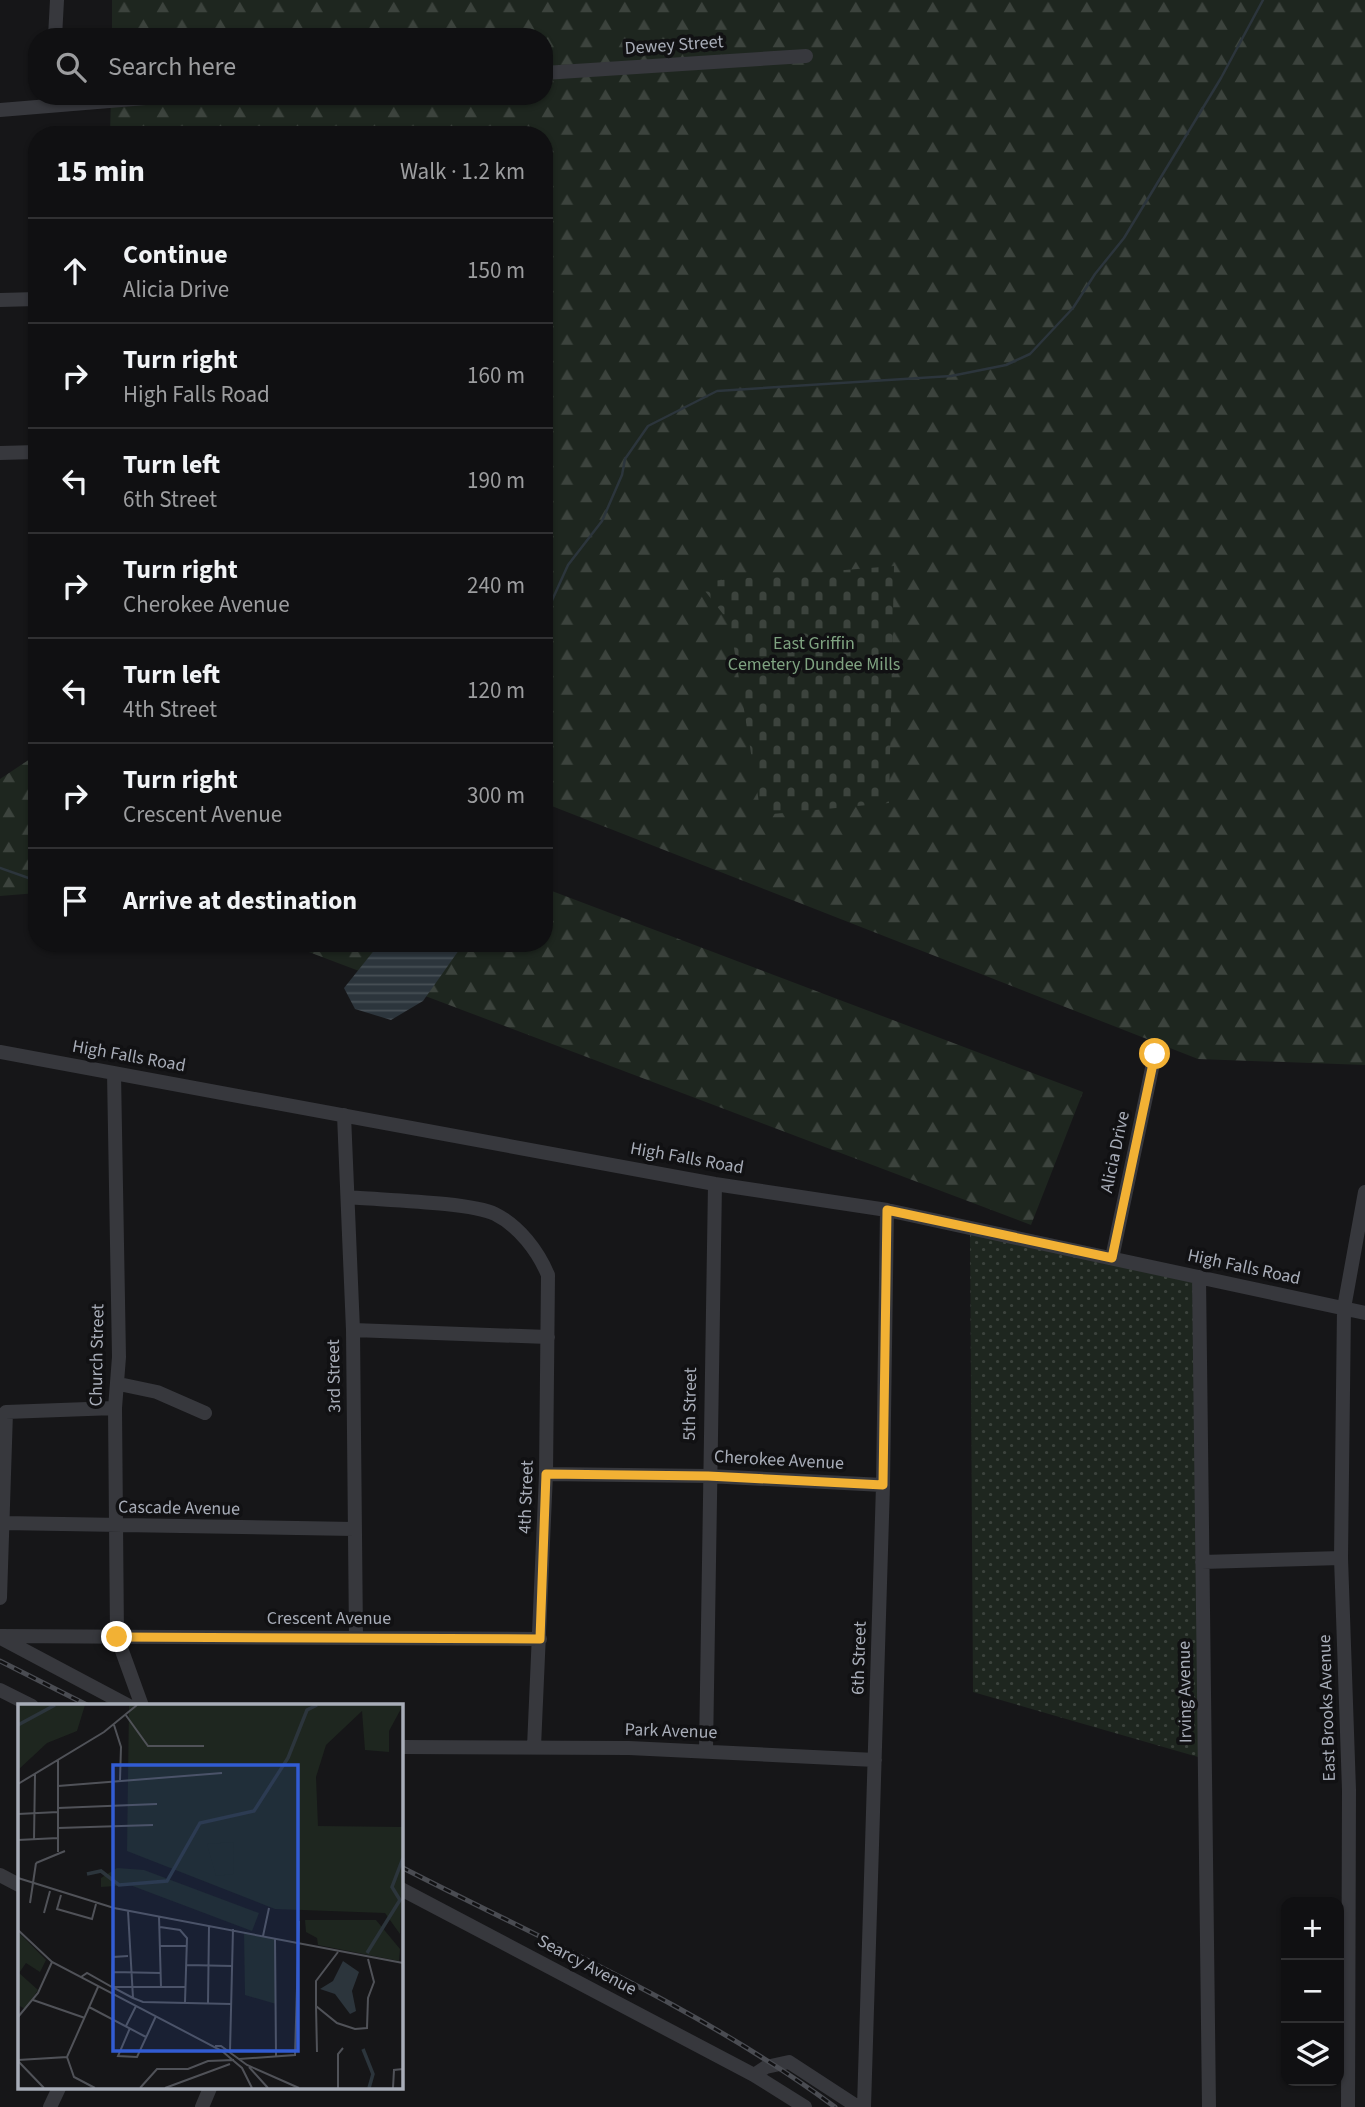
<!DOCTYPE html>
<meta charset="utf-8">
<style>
body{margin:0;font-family:"Source Sans 3",sans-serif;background:#19191b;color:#f1f3f6}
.controls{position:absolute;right:21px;bottom:21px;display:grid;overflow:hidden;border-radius:14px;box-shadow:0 2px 5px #0004}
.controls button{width:63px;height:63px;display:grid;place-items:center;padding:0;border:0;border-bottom:2px solid #303032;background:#101012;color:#f1f3f6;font:35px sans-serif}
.stop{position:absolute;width:21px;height:21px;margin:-16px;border:5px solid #f2b134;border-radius:50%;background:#fff}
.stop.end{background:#f2b134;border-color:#fff;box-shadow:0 2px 7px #0008}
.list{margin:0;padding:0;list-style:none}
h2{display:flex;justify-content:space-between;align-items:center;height:91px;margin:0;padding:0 28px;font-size:30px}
h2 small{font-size:23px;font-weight:400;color:#9c9d9f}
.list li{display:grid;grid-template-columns:46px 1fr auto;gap:21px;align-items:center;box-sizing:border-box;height:105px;padding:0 28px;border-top:2px solid #303032}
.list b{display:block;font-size:26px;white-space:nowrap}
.list p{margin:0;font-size:23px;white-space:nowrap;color:#9c9d9f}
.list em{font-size:23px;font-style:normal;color:#9c9d9f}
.icon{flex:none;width:38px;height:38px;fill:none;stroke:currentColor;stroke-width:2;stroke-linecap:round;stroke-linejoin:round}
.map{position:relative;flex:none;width:1365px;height:2107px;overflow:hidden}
.search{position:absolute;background:#101012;box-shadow:0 2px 5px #0004;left:28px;top:28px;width:525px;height:77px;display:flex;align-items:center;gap:18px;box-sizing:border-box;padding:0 24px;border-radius:28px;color:#9c9d9f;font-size:26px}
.panel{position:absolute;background:#101012;box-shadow:0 2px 5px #0004;left:28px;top:126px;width:525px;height:826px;border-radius:28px}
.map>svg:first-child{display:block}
.green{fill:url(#green-dots)}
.forest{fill:url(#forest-firs)}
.cemetery{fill:url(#cemetery-stones)}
.water{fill:url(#water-rules)}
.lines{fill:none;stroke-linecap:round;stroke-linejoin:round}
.stream{stroke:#2c353c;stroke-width:2.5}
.minor{stroke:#37383d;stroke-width:14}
.rail-casing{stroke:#4a4c52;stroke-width:5}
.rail{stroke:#111113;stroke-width:2.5;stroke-dasharray:8;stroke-linecap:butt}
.route{stroke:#f2b134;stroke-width:9}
.labels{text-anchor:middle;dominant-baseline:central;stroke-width:7;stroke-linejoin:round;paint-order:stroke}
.street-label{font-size:18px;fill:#a8adb8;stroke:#111113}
.park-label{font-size:18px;fill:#7fa381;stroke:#111113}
.inset-river{fill:none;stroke:#2c353c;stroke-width:3.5}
.inset-road{fill:none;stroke:#505258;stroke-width:2}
.view{fill:#325cd3;fill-opacity:0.15;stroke:#325cd3;stroke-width:3.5}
.inset-edge{fill:none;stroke:#a8adb8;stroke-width:3.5}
</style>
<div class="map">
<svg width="1365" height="2107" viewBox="0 0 1365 2107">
<defs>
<pattern id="green-dots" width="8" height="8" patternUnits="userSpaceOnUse" patternTransform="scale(1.75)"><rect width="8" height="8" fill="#1e261f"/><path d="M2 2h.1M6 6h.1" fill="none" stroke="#3c433d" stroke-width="1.8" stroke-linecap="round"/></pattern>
<pattern id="forest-firs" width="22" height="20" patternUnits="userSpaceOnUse" patternTransform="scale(1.75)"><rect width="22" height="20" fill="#1e261f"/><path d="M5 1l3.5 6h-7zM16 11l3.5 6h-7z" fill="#3c433d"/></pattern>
<pattern id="cemetery-stones" width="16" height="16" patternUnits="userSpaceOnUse" patternTransform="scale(1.75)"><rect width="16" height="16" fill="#1e261f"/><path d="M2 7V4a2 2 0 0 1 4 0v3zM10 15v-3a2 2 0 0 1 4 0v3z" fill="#3c433d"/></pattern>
<pattern id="water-rules" width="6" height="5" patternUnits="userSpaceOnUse" patternTransform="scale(1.75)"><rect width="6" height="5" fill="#2c353c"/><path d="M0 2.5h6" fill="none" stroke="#485056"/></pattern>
</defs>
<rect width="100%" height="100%" fill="#161618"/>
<!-- green -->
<path class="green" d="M970,1231L1198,1280L1205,1759L973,1692Z"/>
<!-- forest -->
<path class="forest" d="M112,0H1365V1065L1198,1059L544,803V135H110L111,96H544V37H112Z
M33,757H37V893L0,896V779Z
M544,888L1083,1092L1031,1225L285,943H544Z"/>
<!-- cemetery -->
<path class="cemetery" d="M894,566L889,803L761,815L730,623L698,582Z"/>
<!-- water -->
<path class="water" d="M380,943H464L423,1001L391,1020L355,1009L344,988Z"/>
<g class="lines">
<!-- stream -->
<path class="stream" d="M544,618L568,565L602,521L622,475L625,459L648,426L717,391L951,376L1006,365L1030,354L1073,308L1095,274L1124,238L1221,78L1263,0
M0,868L37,881"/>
<!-- minor -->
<path class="minor" d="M55,37L57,0
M544,73L806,56
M0,110L170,96
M0,300L37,299
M0,453L37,452
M0,1052L715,1184L887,1210L1365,1313
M114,1073L119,1357L115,1408L117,1637L142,1706
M344,1115L353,1330L356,1637
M348,1197C380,1200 470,1202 495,1214C519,1226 538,1251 548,1275L546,1474L534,1747
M1112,1258L1155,1054
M1199,1277L1209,2107
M353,1330L548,1337
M119,1384L157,1392L205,1413
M546,1474L708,1476L883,1485
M3,1523L354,1529
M1202,1562L1341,1558
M0,1598L6,1412L115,1408
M0,1636L540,1639
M1,1638L129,1706
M0,1690L32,1706
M401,1747L629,1748L875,1760
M706,1751L715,1184
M0,1875L19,1885
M401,1889L754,2075L805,2107
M754,2075L766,2067L789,2062L858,2107
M50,2107L59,2088
M202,2107L210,2088
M864,2107L883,1485L887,1210
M1348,2107L1349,1790L1341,1558L1344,1308L1365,1192"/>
<!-- rail casing -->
<g class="rail-casing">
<path id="rail" d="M0,1661L89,1706
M401,1867C547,1942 702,2009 835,2107"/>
</g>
<!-- rail -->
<use href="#rail" class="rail"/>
</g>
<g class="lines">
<!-- route -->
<path class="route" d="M117,1637L540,1639L546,1474L708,1476L883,1485L887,1210L1112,1258L1155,1054"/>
</g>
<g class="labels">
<!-- street labels -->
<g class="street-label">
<text transform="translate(674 45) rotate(-4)">Dewey Street</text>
<text transform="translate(129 1056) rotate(10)">High Falls Road</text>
<text transform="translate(1115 1152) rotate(-78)">Alicia Drive</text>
<text transform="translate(687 1158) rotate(10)">High Falls Road</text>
<text transform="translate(1244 1267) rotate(12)">High Falls Road</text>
<text transform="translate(97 1355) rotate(-89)">Church Street</text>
<text transform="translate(334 1376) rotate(-91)">3rd Street</text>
<text transform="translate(690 1404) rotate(-89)">5th Street</text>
<text transform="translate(779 1460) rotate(3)">Cherokee Avenue</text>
<text transform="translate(526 1497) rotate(-88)">4th Street</text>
<text transform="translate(179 1508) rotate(1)">Cascade Avenue</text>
<text x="329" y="1618">Crescent Avenue</text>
<text transform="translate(859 1658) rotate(-88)">6th Street</text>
<text transform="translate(1185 1692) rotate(-91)">Irving Avenue</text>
<text transform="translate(1327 1708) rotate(-92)">East Brooks Avenue</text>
<text transform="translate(671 1731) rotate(2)">Park Avenue</text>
<text transform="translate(587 1965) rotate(28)">Searcy Avenue</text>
</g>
<!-- park labels -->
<g class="park-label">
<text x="814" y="643">East Griffin<tspan x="814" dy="21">Cemetery Dundee Mills</tspan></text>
</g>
</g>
<!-- overview -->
<g transform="translate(18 1704)">
<rect width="385" height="385" fill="#161618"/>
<path d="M226,228L257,235L258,300L227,291Z" fill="#1e261f"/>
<path d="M0,1H67L59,27L29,39L0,66ZM111,1H385L371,27V48L347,46L344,7L308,41L298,73L300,122L385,123L382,230L367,209L257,205L109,147ZM99,164L126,166L241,209L234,227L112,181L83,183V174ZM287,216H358L382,245L381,257L300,241L299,234L288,228Z" fill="#1e261f"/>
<path d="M216,138L215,170L198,172L189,140ZM0,228L28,256L22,268L8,259L1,269L20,286L7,305L0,301Z" fill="#1e261f"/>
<path d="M325,257L341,268L334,287L338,307L332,310L317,290L302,285L315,277Z" fill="#2c353c"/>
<path class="inset-river" d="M0,21L37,1M69,170L83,167L101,181L149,177L182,119L236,107L270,54L289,6L299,1M349,249L382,196L374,183L385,154M345,345L355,370L351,384"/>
<path class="inset-road" d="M107,10L130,42H186M96,21L103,43L102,76M40,56V148M0,80L86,28L119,1M40,82L204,69M40,104L139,100M0,110L40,108M40,124L135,121M0,136L40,134M16,136L17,70M18,159L47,147M0,174L96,204L385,259M43,191L39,205L74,215L78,200M12,199L18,159M110,207L115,294L125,298L213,300M26,209L32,187M141,212L143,283M142,223L162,226L169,234L167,298M0,226L34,258L204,347L224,364L234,384M245,232L251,204M257,234L258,352M142,242H169M320,248L298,277V302L319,319L337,325L349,324L350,294L356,278L350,255M110,252L95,253L94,283L115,294M169,261L214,262M95,268L143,269M63,273L69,269L94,283H168M15,296L67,314M190,299L191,222M298,302L299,348M71,303L128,333M0,313L20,289L34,258M108,322L118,302M112,324L100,352L119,353L138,312M197,342H203L229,361L281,384M212,347L215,225M49,353L56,373L77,384M221,355L277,351L281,217M0,356L49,353L80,283M0,357L26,384M231,363L250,384M122,384L139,365H170L190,357L216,356M147,384L212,360M320,384V350L325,344M375,384L376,366L385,365"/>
<path class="view" d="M95,61H280V347H95Z"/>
<rect width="385" height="385" class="inset-edge"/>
</g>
</svg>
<div class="controls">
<button>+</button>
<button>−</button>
<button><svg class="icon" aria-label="layers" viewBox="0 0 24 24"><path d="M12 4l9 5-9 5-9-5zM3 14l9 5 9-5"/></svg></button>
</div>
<div class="stop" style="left:1155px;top:1054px"></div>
<div class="stop end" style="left:117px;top:1637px"></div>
<div class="search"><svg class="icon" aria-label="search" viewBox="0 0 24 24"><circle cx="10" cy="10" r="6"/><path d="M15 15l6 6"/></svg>Search here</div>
<section class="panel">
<h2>15 min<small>Walk · 1.2 km</small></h2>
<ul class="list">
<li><svg class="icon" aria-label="ahead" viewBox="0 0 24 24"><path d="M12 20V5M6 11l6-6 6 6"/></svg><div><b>Continue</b><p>Alicia Drive</p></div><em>150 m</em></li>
<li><svg class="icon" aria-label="right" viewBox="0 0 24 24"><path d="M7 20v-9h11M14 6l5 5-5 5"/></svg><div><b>Turn right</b><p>High Falls Road</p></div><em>160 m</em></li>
<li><svg class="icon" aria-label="left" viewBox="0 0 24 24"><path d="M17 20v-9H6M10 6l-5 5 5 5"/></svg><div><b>Turn left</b><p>6th Street</p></div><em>190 m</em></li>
<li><svg class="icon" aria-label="right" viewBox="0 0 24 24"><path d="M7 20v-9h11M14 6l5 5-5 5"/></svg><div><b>Turn right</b><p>Cherokee Avenue</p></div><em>240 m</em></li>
<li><svg class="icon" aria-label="left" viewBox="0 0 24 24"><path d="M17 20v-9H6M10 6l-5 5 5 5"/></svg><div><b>Turn left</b><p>4th Street</p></div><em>120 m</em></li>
<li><svg class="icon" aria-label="right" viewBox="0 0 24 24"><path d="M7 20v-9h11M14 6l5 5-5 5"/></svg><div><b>Turn right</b><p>Crescent Avenue</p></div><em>300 m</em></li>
<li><svg class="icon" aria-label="arrive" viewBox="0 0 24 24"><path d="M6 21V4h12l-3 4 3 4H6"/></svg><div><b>Arrive at destination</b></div></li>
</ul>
</section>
</div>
